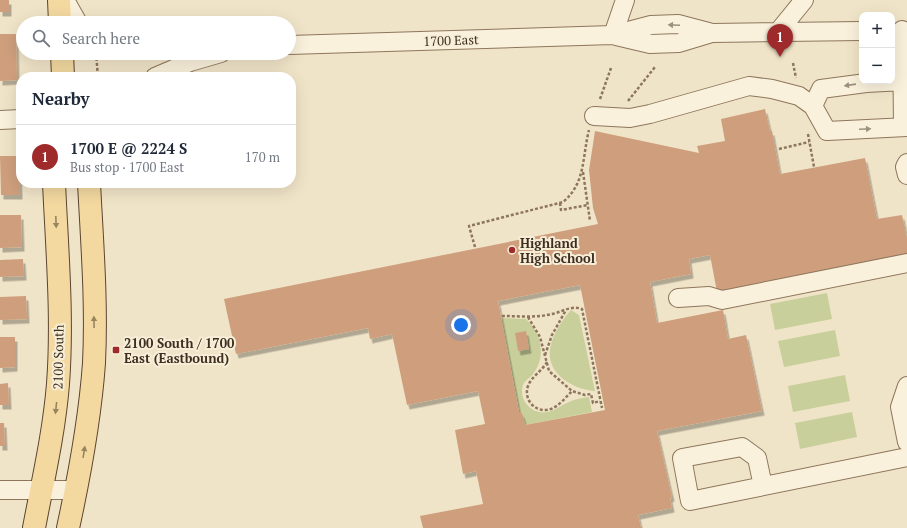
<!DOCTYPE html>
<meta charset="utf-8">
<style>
body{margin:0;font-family:"PT Serif",serif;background:#f6f6f7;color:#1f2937}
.controls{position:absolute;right:12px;top:12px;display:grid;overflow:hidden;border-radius:8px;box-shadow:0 4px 16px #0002}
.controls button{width:36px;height:36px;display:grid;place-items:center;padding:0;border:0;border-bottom:1px solid #e0e1e3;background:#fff;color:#1f2937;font:20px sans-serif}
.you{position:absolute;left:461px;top:325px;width:14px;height:14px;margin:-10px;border:3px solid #fff;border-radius:50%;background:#1a73e8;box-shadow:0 0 0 6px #1a73e833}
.badge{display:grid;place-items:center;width:26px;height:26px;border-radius:50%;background:#9e2a2b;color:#fff;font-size:13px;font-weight:700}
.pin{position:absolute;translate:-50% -33px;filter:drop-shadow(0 1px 2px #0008)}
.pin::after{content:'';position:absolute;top:21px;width:14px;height:12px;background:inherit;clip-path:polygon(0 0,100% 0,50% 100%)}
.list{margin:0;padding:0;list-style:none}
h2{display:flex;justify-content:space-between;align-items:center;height:52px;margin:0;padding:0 16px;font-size:17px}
h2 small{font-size:13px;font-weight:400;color:#747a83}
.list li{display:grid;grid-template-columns:26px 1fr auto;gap:12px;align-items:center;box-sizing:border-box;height:64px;padding:0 16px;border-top:1px solid #e0e1e3}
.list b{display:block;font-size:15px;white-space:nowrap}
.list p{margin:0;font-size:13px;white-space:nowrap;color:#747a83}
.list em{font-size:13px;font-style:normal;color:#747a83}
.icon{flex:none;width:22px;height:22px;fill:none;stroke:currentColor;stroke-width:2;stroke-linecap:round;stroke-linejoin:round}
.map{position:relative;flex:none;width:907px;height:528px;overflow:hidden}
.search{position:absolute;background:#fff;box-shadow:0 4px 16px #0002;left:16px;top:16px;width:280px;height:44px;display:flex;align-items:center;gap:10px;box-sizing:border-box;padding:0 14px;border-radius:22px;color:#747a83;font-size:15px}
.panel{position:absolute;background:#fff;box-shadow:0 4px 16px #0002;left:16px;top:72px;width:280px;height:116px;border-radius:16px}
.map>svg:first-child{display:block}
.green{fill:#c9cf9b}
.building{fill:#cf9f7d;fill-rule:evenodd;filter:url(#shadow)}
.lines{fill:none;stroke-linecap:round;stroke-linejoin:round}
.minor-casing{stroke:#8d765c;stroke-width:20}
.major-casing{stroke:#5b4430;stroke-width:24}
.path{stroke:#8d765c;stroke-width:2.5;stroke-dasharray:3 2;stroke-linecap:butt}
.minor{stroke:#faf1dc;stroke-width:18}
.major{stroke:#f3d9a0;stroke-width:22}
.oneway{fill:#9c907e}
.oneway2{fill:#988460}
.poi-dot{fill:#9e2a2b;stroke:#f7eed8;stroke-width:1.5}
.labels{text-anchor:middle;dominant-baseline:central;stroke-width:4;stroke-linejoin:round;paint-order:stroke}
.street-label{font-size:13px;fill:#3d2e20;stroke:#f7eed8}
.poi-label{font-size:13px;font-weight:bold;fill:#3d2e20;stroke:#f7eed8;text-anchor:start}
</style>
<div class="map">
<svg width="907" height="528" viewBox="0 0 907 528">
<defs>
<filter id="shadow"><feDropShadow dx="2.5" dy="4.5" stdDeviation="0" flood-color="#0004"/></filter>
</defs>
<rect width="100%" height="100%" fill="#f0e4c8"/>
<!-- green -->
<path class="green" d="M827,293L832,319L775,330L770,304Z
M571,310L579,315L595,391C577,390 553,378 550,358C548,341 561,321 571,310Z
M501,318L526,319C541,333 547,356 533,374C530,378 525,380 523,385C518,400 532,415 547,412C555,411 561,405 569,402C575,399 583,398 589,397L592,412L525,425L521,412H519Z
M835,330L840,356L784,367L778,341Z
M845,375L850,401L793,412L788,386Z
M852,412L857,437L800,449L795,423Z"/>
<!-- building -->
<path class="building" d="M0,0H9V12H0Z
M0,34H16L17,80L0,81Z
M765,109L770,131H772L780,174L865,158L877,219L902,215L907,238V256L717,292L710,255L689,259L691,274L650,282L657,323L723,310L728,339L746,335L762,411L657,431L672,497L670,498L672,508L638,515L641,528H423L420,516L483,504L476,471L463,474L455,430L485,424L478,391L407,405L392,334L370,339L368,328L236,354L224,299L598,224L593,208L589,170L595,131L699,153L697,146L725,141L721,119ZM580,285L605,410L525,425L523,416L521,412H519L498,301Z
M0,156H19L20,195H1Z
M0,215H21L22,247L0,248Z
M23,259L24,276L0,277V260Z
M26,296L27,319L0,320V297Z
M526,331L529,349L518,351L515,333Z
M0,337H15V367L0,368Z
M8,383L9,405H0V384Z
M0,423H4L5,446H0Z"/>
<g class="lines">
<!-- minor casing -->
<g class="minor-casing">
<path id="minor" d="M65,0L78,23
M902,30L903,127
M778,32L804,0
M613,35L625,0
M616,36L650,44L679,43L712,33
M289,45L613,35L651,25L678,24L712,33L862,31
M155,77L190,62L221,53
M903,81L866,83L821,89L813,106L827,131L907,127
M594,116L630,118L650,114L749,86L772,89L799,96L813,106
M0,120L21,119
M907,163L905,167L907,175
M678,298L709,296L722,300L907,263
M907,386L900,407L907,442
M763,486L757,458L742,447L682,458L690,501L907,457
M0,490H76"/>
</g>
<!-- major casing -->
<g class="major-casing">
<path id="major" d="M59,0L60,23
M62,53L63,77
M34,528C43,480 54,433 58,384C63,318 57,249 54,183
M68,528C80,473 90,419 94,363C97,303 92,242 89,183"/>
</g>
<!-- path -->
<path class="path" d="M96,53L98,77
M793,63L796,78
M90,76L97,73
M600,99L611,68
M628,101L655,67
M808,134L814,167
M779,149L809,142
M583,172L590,221
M560,203L561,210L588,205
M475,247L469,226L563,202C586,183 582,157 589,130
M502,316C518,316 536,318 552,314C562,312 571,305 582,309L602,408
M528,317L540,337L549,371L572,391L585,395L591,394L593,403L600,401
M545,355L552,335L566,310
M547,362C542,371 531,377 528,386C523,400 536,414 551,409C559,406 566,397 572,391"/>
<!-- minor -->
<use href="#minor" class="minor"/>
<!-- major -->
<use href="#major" class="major"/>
</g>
<!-- one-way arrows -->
<defs><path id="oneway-solid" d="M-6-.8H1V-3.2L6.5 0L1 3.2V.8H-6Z"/></defs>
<g class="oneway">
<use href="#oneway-solid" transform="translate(674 25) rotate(-178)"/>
<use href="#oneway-solid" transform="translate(850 85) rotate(172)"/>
<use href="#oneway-solid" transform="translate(865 129) rotate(-3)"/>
</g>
<g class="oneway2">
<use href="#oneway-solid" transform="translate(56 222) rotate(88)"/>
<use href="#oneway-solid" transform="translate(94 322) rotate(-91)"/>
<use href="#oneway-solid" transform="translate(56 408) rotate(96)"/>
<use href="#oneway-solid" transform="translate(84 452) rotate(-81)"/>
</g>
<!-- markers -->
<g class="poi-dot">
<circle cx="512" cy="250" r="4"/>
<rect x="112" y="346" width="8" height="8" rx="2"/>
</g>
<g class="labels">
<!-- street labels -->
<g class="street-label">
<text transform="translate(451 40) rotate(-2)">1700 East</text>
<text transform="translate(58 357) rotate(-89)">2100 South</text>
</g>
<!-- poi labels -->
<g class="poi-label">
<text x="520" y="243">Highland<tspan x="520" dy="15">High School</tspan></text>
<text x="124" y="343">2100 South / 1700<tspan x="124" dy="15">East (Eastbound)</tspan></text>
</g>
</g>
</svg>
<div class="controls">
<button>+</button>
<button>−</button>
</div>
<div class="you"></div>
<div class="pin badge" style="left:780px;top:57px">1</div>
<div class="search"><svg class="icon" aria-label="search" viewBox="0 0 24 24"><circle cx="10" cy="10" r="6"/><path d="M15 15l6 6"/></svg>Search here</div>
<section class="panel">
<h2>Nearby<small></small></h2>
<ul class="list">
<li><span class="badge">1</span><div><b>1700 E @ 2224 S</b><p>Bus stop · 1700 East</p></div><em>170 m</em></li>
</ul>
</section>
</div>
